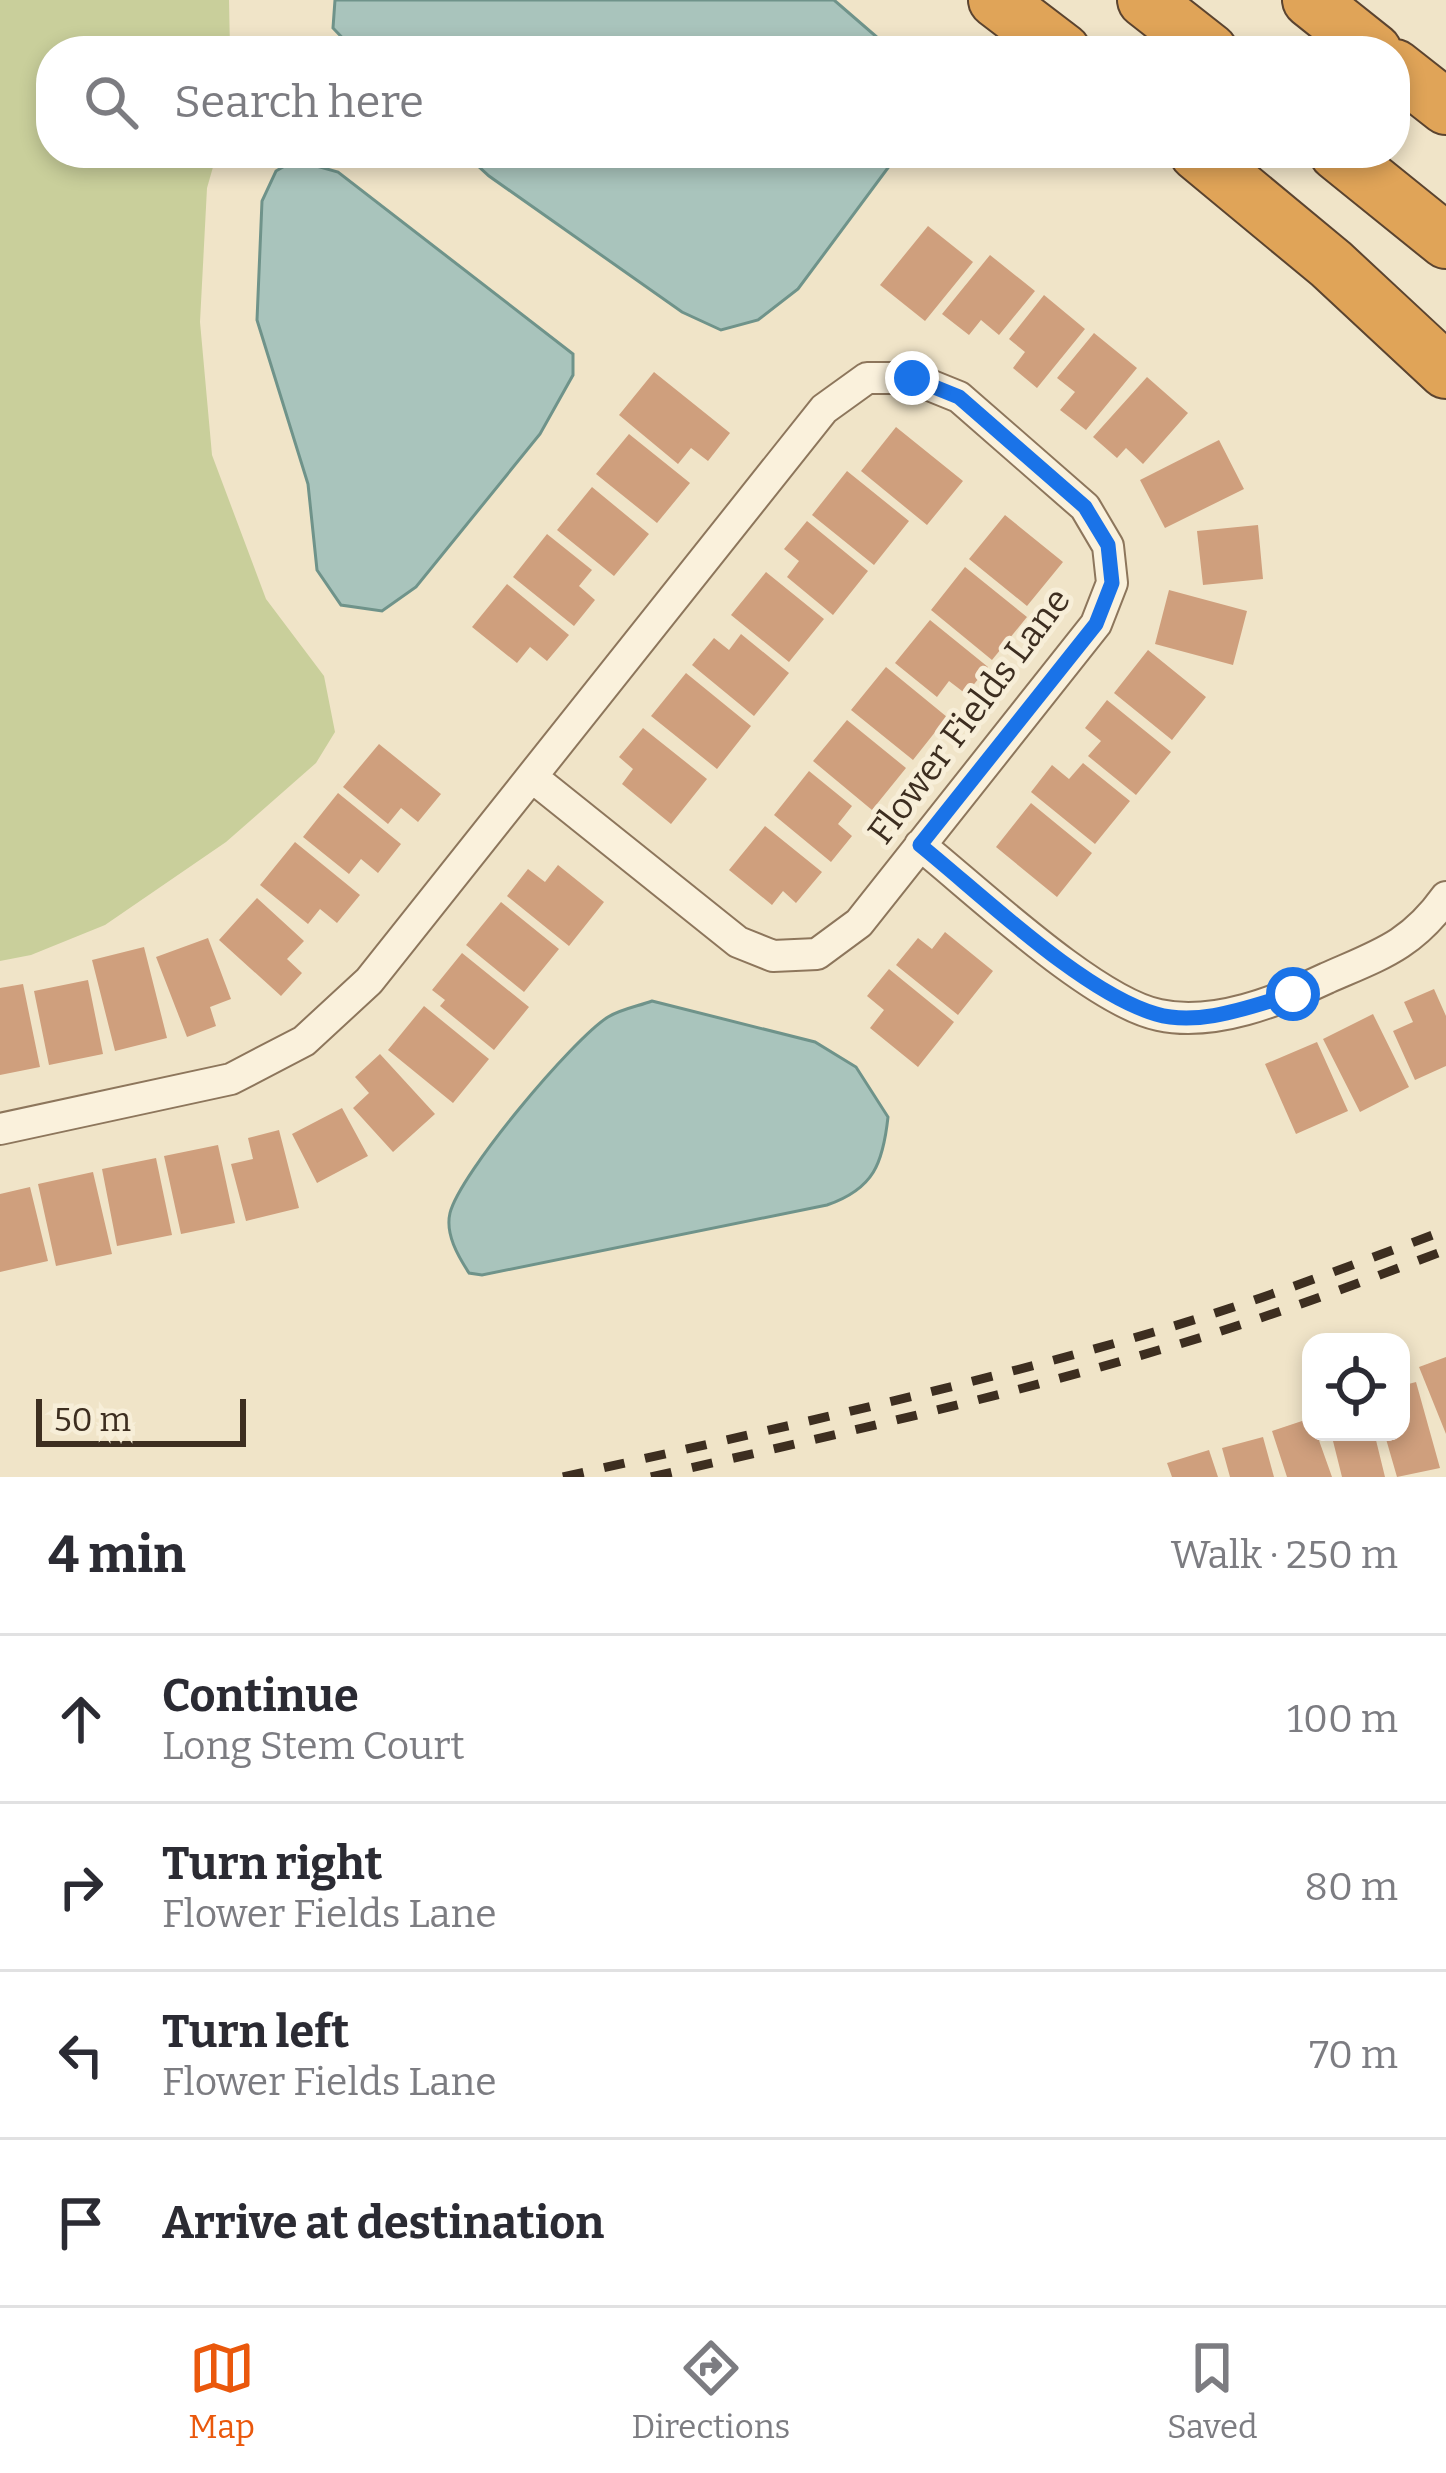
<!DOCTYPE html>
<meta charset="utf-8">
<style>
body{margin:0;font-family:Bitter,serif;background:#f7f7f7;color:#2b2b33}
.controls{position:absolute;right:36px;bottom:36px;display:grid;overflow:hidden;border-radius:24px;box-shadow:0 6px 18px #0003}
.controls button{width:108px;height:108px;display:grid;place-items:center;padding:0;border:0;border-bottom:3px solid #e1e1e2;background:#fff;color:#2b2b33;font:60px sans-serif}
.scale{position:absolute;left:36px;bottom:30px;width:210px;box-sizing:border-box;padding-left:12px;border:6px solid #3d2e20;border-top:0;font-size:33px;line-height:42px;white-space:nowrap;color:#3d2e20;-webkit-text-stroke:9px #f7eed8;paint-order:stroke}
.stop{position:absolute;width:36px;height:36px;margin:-27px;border:9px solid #1a73e8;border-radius:50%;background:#fff}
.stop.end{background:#1a73e8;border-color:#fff;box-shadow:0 3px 12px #0008}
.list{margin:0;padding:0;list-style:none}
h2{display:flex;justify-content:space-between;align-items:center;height:156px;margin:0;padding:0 48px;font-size:51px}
h2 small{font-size:39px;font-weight:400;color:#7c7c81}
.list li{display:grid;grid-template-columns:78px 1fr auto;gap:36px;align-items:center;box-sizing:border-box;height:168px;padding:0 48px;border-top:3px solid #e1e1e2}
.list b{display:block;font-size:45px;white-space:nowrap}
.list p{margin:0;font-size:39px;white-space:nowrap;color:#7c7c81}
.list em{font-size:39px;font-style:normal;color:#7c7c81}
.icon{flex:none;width:66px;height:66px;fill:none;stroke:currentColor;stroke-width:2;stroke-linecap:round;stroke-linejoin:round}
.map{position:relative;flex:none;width:1446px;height:1477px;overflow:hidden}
.search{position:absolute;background:#fff;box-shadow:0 6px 18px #0003;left:36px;right:36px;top:36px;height:132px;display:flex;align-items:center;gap:30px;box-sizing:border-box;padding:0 42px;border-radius:48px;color:#7c7c81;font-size:45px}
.sheet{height:828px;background:#fff}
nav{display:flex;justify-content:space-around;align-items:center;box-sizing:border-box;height:168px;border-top:3px solid #e1e1e2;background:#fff;font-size:33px;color:#7c7c81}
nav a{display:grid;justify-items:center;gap:6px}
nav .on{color:#ea580c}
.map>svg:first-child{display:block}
.green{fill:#c9cf9b}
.water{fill:#a9c4bc;stroke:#6f938a;stroke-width:3}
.building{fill:#cf9f7d}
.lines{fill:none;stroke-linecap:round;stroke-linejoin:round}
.street-casing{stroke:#8d765c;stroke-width:34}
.highway-casing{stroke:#5b4430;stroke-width:58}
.street{stroke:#faf1dc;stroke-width:30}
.highway{stroke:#e0a458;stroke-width:54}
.rail{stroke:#3d2e20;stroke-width:9;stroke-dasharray:21 21;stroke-linecap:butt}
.route{stroke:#1a73e8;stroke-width:15}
.labels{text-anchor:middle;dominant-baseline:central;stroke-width:10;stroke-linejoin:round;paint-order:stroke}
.street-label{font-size:36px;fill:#3d2e20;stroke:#f7eed8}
</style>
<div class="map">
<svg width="1446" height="1477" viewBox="0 0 1446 1477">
<rect width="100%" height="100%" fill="#f0e4c8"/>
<!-- green -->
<path class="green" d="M0,0H229L230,51H51V153H217L207,188L200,322L212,455L266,599L324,676L335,732L316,763L226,842L105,925L31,955L0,961Z"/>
<!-- water -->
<path class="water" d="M335,0H834L893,51H355L333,28Z
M464,153H899L798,289L758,320L721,330L682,312L489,176Z
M295,160L338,172L573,354V375L540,434L416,587L382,611L341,605L317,570L308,484L257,320L262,201L276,171Z
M652,1001L815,1042L856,1067L888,1117C883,1163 874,1189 827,1205L482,1275L469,1273C458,1256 445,1234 450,1213C460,1173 573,1039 608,1017C621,1009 639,1006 652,1001Z"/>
<!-- building -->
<path class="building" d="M928,226L973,262L925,321L880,285Z
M990,255L1035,291L999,335L981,320L969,335L942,314Z
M1044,295L1085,329L1037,388L1013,368L1025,352L1009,339Z
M1094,333L1137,368L1086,430L1060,410L1075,392L1057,378Z
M654,372L730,433L708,461L691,448L678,464L619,415Z
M1147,377L1188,413L1143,464L1126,448L1117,458L1093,437Z
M896,427L963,481L927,525L861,471Z
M629,434L690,483L657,523L596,474Z
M1219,440L1244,489L1165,528L1140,480Z
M847,471L909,521L874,565L812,515Z
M592,487L649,534L614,576L557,530Z
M1005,515L1063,562L1027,606L969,559Z
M807,521L868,571L833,615L787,577L799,561L784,549Z
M1258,525L1263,579L1203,585L1197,531Z
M547,534L592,570L579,586L595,600L574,626L513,577Z
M965,567L1027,617L992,660L931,610Z
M766,572L824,619L789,662L731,615Z
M507,584L569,635L547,661L530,647L517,663L472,627Z
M1169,590L1247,611L1233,665L1155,644Z
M930,620L988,667L966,694L949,681L937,697L895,663Z
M741,634L789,673L754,716L692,665L714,638L729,650Z
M1148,650L1206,697L1172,740L1114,693Z
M886,667L947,717L913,760L851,710Z
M686,673L751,726L717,769L651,716Z
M1107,700L1171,752L1136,795L1088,756L1101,741L1085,728Z
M847,720L906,768L872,810L813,761Z
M643,728L707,779L671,824L622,784L633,769L619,757Z
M379,744L441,794L418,822L401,808L388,824L343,787Z
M1083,763L1130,801L1095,844L1031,792L1052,765L1069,779Z
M809,771L852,806L838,824L852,836L831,862L774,815Z
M338,793L401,844L378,873L361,859L349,874L303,837Z
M1031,803L1092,853L1057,897L996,847Z
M765,826L822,872L796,903L783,891L772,905L729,870Z
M295,842L360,895L337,923L320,909L308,924L260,885Z
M558,865L604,902L569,946L507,896L528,869L545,882Z
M257,898L304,941L287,959L302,973L281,996L219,940Z
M501,902L559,949L524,992L466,945Z
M945,932L993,971L958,1015L896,965L918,938L932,949Z
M208,938L231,999L210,1007L216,1026L187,1037L156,957Z
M144,947L167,1038L115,1051L92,960Z
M462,953L529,1007L494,1050L440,1006L445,1000L432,990Z
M889,969L954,1022L918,1067L870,1028L884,1010L867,996Z
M88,980L103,1054L49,1065L34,991Z
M23,984L40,1067L0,1075V988Z
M1434,989L1446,1016V1066L1415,1080L1393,1031L1413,1022L1404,1002Z
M424,1006L489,1059L453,1103L388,1050Z
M1373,1014L1409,1087L1360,1112L1323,1039Z
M1317,1042L1348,1111L1296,1134L1265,1064Z
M380,1054L435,1114L393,1152L353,1108L369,1093L355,1077Z
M342,1108L368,1156L317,1183L292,1134Z
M279,1130L299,1208L246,1221L231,1164L253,1159L248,1138Z
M218,1145L235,1223L181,1234L164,1156Z
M156,1158L172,1235L117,1246L102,1169Z
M93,1172L112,1254L56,1266L38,1184Z
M30,1187L48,1261L0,1272V1194Z
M1446,1357V1434L1419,1367Z
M1416,1382L1440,1468L1397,1477L1384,1432H1401V1386Z
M1311,1418V1432H1316L1332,1477H1287L1272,1431Z
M1352,1432H1374L1385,1477H1342L1332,1437Z
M1263,1437L1274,1477H1230L1222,1448Z
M1209,1450L1218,1477H1172L1167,1463Z"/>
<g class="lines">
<!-- street casing -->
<g class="street-casing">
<path id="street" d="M920,845C976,890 1094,1002 1159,1015C1214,1027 1278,1001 1327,978C1379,955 1411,946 1446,897
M0,1129L231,1079L304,1041L369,981L824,409L867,378H912L959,397L1085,507L1108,546L1112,583L1096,624L859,923L817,954L773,956L738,942L532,777"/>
</g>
<!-- highway casing -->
<g class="highway-casing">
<path id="highway" d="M996,0L1063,51
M1145,0L1210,51
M1310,0L1374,51
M1395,67L1446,107
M1197,153L1331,264L1446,371
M1337,153L1446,241"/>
</g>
<!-- street -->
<use href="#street" class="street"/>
<!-- highway -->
<use href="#highway" class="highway"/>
<!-- rail -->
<path class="rail" d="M563,1477C761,1432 959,1389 1154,1332C1253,1303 1350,1266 1446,1230
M651,1477C821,1438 992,1400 1159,1350C1257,1322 1351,1286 1446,1250"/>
</g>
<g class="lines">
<!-- route -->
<path class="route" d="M912,378L959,397L1085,507L1108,545L1112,583L1096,624L920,845C982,895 1083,993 1156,1014C1200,1027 1251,1006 1293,994"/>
</g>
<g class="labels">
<!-- street labels -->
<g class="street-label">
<text transform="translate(969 716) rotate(-53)">Flower Fields Lane</text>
</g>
</g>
</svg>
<div class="controls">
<button><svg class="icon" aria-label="locate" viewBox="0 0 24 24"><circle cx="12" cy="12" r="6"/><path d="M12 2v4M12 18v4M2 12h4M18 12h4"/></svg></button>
</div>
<div class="scale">50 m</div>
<div class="stop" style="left:1293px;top:994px"></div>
<div class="stop end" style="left:912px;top:378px"></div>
<div class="search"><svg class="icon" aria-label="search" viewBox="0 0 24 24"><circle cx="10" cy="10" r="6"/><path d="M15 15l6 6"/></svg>Search here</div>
</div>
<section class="sheet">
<h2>4 min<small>Walk · 250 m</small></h2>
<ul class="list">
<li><svg class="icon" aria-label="ahead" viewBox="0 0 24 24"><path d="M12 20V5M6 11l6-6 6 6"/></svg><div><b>Continue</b><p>Long Stem Court</p></div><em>100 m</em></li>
<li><svg class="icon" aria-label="right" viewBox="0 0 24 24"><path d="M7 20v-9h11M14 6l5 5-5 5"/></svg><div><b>Turn right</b><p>Flower Fields Lane</p></div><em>80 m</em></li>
<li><svg class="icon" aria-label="left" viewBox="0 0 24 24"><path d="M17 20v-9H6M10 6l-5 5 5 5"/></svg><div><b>Turn left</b><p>Flower Fields Lane</p></div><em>70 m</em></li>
<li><svg class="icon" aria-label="arrive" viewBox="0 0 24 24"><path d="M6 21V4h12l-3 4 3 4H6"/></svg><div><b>Arrive at destination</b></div></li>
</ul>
</section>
<nav>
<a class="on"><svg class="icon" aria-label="map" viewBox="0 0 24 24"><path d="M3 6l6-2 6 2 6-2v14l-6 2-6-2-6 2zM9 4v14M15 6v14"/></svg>Map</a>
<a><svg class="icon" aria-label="directions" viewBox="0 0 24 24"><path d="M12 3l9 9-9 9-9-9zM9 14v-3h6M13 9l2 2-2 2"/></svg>Directions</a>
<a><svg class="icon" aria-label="saved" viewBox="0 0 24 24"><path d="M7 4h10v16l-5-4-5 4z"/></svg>Saved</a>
</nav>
